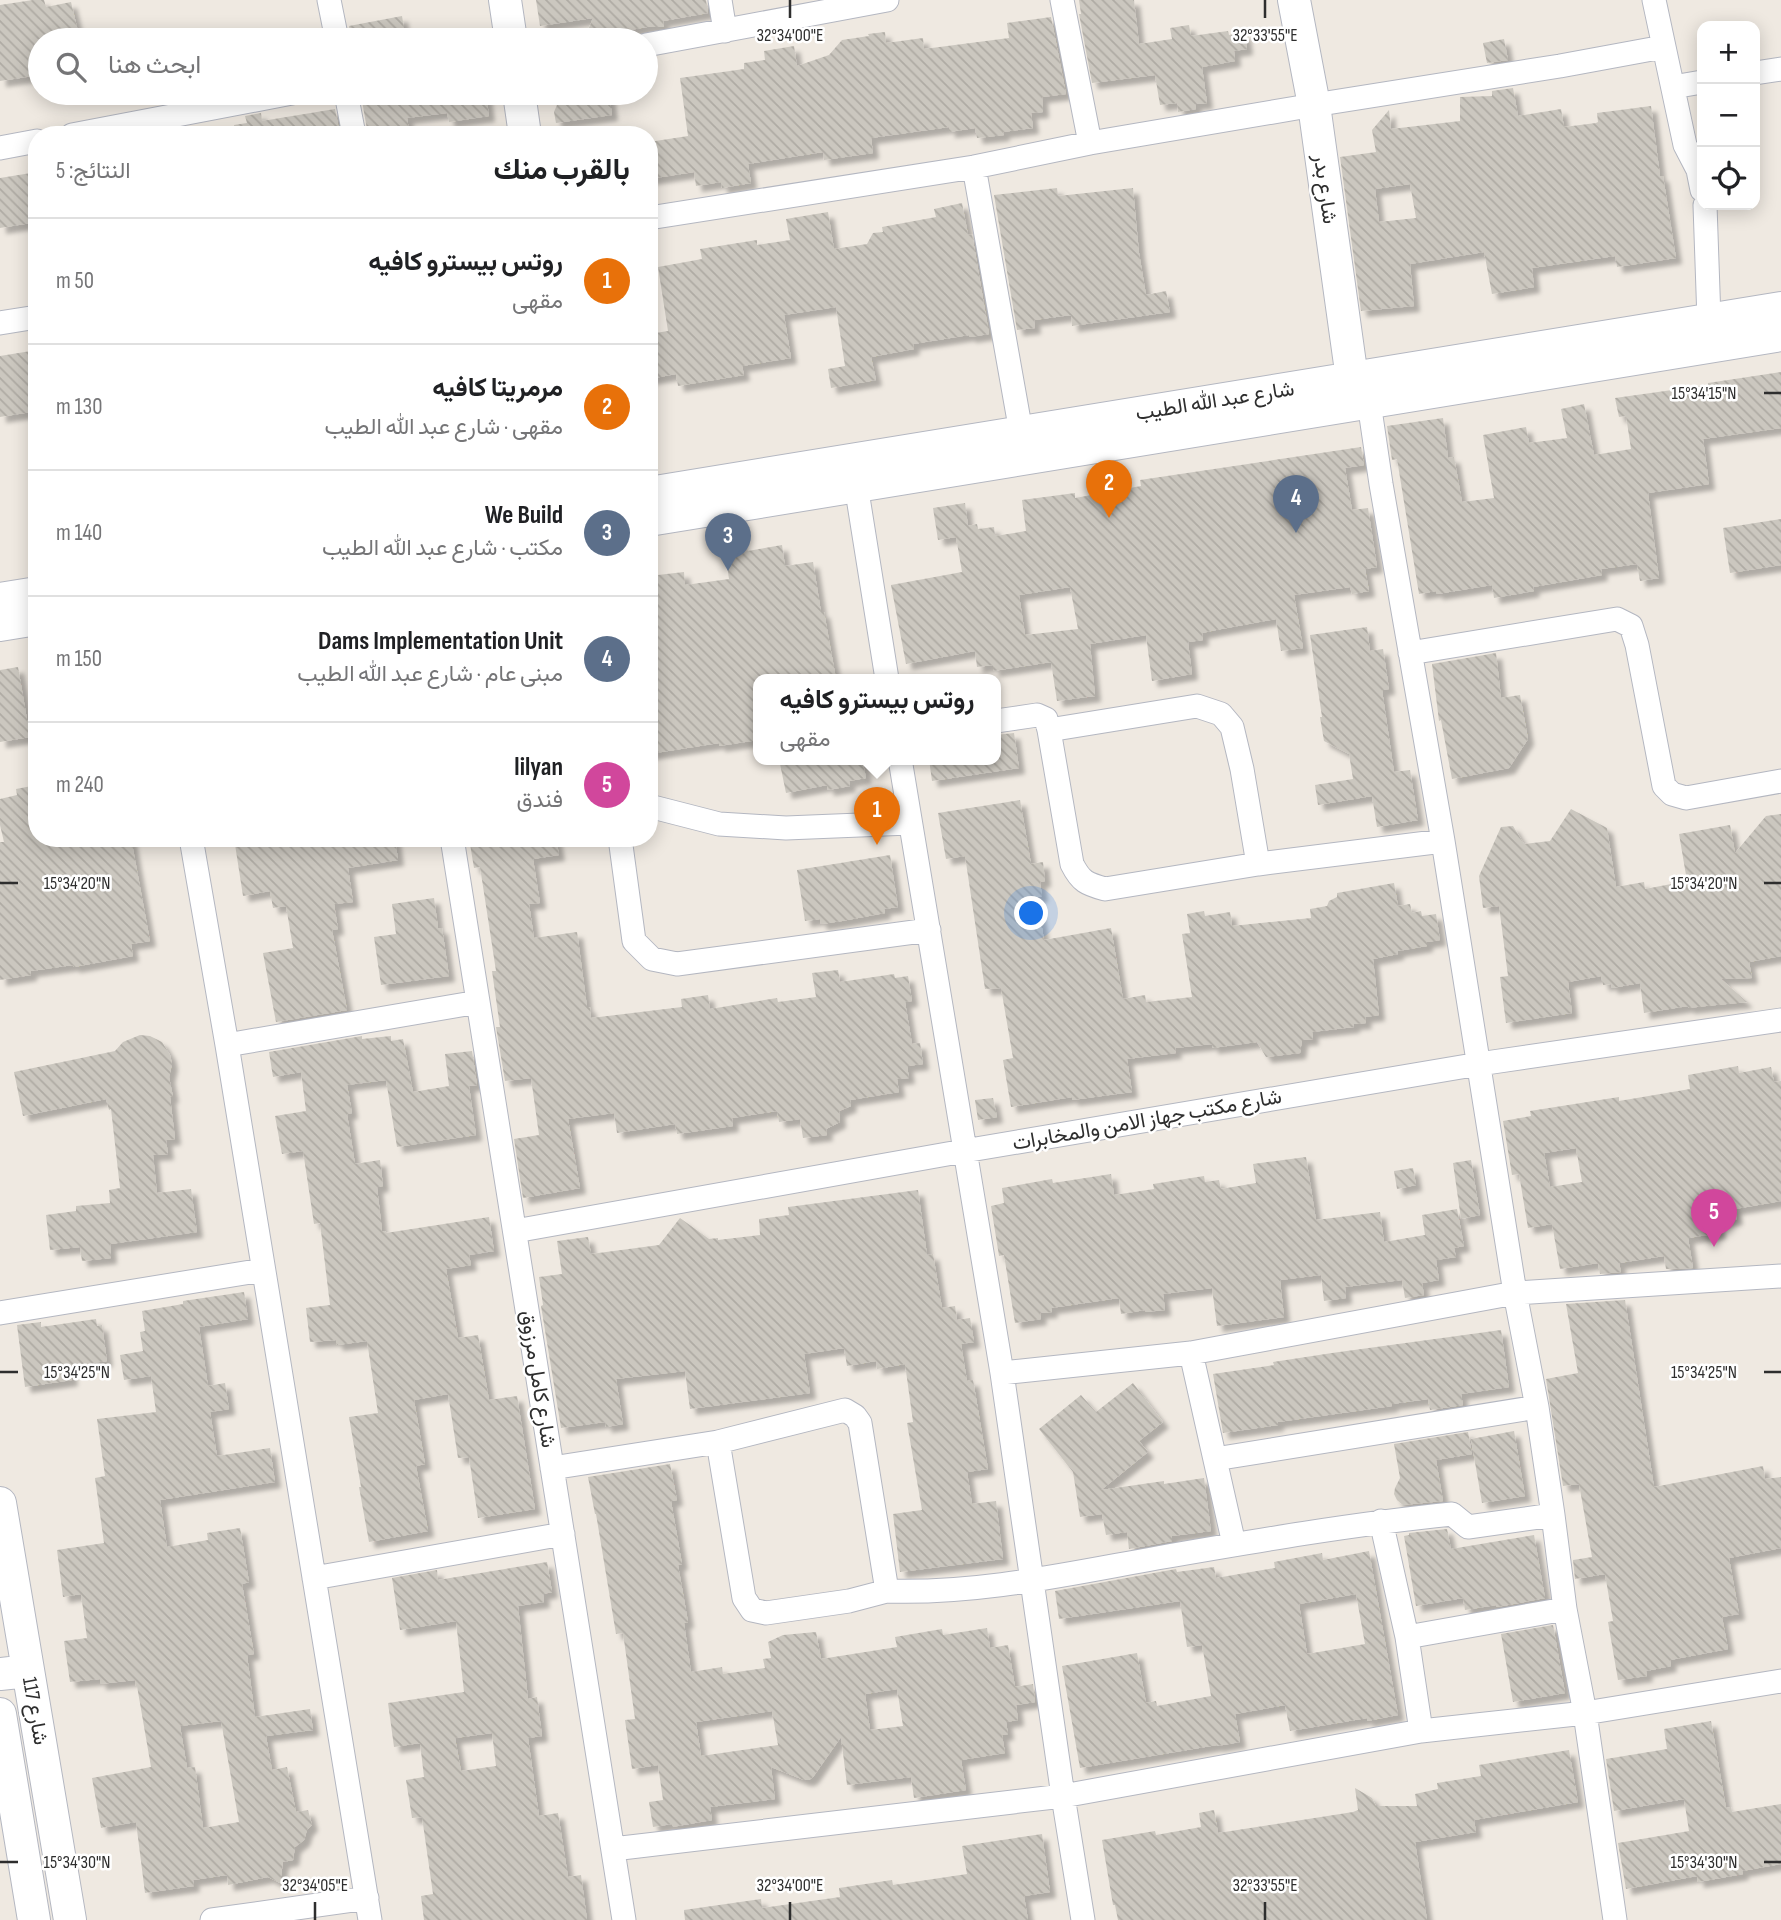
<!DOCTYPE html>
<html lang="ar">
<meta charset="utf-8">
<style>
body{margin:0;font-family:"Sofia Sans Condensed",Vazirmatn,sans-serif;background:#f6f6f6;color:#202124;direction:rtl}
.controls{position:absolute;right:21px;top:21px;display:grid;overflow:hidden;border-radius:14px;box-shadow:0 4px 18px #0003}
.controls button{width:63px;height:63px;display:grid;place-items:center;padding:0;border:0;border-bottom:2px solid #e0e0e0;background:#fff;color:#202124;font:35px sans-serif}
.you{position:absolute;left:1032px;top:914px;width:24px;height:24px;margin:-18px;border:5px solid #fff;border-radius:50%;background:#1a73e8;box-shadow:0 0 0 10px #1a73e833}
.badge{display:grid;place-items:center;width:46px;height:46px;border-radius:50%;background:#4264fb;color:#fff;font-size:23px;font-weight:700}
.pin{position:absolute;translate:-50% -58px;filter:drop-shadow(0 2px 4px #0008)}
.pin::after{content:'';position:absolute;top:37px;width:24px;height:21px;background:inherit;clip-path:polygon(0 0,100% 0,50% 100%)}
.popup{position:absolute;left:753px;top:674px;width:248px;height:91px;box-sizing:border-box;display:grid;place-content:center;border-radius:14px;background:#fff;filter:drop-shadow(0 2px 5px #0005);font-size:23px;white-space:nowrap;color:#757577}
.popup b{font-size:26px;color:#202124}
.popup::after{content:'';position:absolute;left:50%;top:100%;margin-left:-14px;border:14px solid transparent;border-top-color:#fff}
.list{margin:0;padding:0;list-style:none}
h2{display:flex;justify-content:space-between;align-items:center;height:91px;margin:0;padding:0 28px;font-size:30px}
h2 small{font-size:23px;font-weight:400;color:#757577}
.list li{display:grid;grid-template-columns:46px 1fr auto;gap:21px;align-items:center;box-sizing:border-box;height:126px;padding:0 28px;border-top:2px solid #e0e0e0}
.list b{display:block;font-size:26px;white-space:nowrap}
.list p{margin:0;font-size:23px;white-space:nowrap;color:#757577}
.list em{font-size:23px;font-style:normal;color:#757577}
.icon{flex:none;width:38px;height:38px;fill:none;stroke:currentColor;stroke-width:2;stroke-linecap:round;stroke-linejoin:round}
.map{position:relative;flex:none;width:1781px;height:1920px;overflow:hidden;direction:ltr}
.search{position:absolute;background:#fff;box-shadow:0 4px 18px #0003;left:28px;top:28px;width:630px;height:77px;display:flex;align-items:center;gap:18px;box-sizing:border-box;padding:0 24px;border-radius:38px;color:#757577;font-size:26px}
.panel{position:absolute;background:#fff;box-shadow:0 4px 18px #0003;left:28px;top:126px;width:630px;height:721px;border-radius:28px;direction:rtl}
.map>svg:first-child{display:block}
.building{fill:url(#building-back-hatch);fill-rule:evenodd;filter:url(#shadow)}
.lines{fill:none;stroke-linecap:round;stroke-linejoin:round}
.street-casing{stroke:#b4b7c1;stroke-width:25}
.secondary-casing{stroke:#b4b7c1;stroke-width:34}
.street{stroke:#fff;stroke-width:23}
.secondary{stroke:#fff;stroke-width:32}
.ticks{fill:none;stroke:#2e2e2e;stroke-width:2.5}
.labels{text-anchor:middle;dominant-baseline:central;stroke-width:5;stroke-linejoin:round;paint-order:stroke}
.street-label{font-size:21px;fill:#2e2e2e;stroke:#fff}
.ticks-label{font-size:18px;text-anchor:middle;fill:#2e2e2e;stroke:#fff;stroke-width:5;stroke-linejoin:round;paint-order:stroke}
</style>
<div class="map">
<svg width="1781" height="1920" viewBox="0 0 1781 1920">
<defs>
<pattern id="building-back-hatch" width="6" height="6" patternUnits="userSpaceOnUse" patternTransform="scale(1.75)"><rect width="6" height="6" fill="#cbc7bf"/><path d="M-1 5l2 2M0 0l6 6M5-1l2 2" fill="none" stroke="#afaba4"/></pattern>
<filter id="shadow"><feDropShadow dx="6" dy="6" stdDeviation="2" flood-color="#0004"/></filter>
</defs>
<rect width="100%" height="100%" fill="#efe9e1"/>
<!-- building -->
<path class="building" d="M33,0H44L46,7L71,2L80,40H40V75L0,81V5Z
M536,0H706L708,13L663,21L664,27H647L619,32L620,40H584L593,18L540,26Z
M1079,0H1134L1139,44L1172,39L1170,28L1189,25L1191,36L1228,31L1229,35L1245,33L1247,49L1234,51L1235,61L1202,67L1207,103L1195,104L1196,109L1178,112L1177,103L1160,105L1155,75L1092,83L1079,14H1081Z
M402,16L406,40H351L349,26Z
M1051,17L1066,94L1042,97L1043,112L1031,113L1033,128L1003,132L1004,135L977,138L975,128L949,132V127L871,138L873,153L824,160L823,152L748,164L751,183L722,188L721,182L696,186L694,172L649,179V142L688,136L680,78L744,69V63L765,60L764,51L794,46L797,66L829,55L842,40L869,36L868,34L885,32L886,43L923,38L924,49L1009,38L1007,23Z
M1504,39L1508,60L1487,63L1483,43Z
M1513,88L1518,116L1561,109L1564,127L1596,123L1598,122L1597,113L1651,106L1660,176H1663L1676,258L1617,267L1615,256L1532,268L1534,287L1492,294L1484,252L1410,264L1414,306L1361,311L1340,157L1376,152L1372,130L1389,110L1391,129L1460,121V97L1492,96V91ZM1410,184L1416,218L1379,222L1375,189Z
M376,93V97L403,93H486L489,116L449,122L447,113L407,118L410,135H368L361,95Z
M562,93H609L612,115L556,123L554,112Z
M335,109L340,135H235L234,125L247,123L245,116L261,113L262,121Z
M37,172V222L0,228V178Z
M1057,188L1058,196L1133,188L1139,253L1146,295L1166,291L1170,312L1072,326L1071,315L1034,320L1035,328L1017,330L994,195Z
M962,203L968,235L972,234L989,334L970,337L969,335L913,344L914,349L871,357L876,380L831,388L828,369L845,366L836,307L784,315L791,358L742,366L744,375L678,386L676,374L649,379V334L668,331L658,267L702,259L700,249L757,240V245L790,240L786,219L828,212L834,249L867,244L873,233L883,232L882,227L936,217L934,209Z
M37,350V411L0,417V356Z
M1781,372V428L1703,439L1709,484L1648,493L1659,578L1640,581L1637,564L1601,569L1602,575L1533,587L1534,591L1494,598L1492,585L1437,594L1436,591L1419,594L1397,459L1392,460L1387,426L1443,418L1448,458L1454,457L1462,502L1494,498L1483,435L1526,427L1529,443L1567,438L1561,409L1584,404L1594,455L1631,449L1626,416L1619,417L1615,398L1708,385V383Z
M1361,447L1364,465L1345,468L1352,510L1368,508L1377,567L1365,569L1369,591L1352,594L1350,587L1294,595L1303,648L1281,651L1276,619L1216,630L1202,633L1203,640L1188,642L1192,674L1152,681L1146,635L1090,644L1095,696L1057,701L1051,662L993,671V665L977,667L975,651L906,664L891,585L962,572L956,537L938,540L933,508L965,503L968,526L977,524L978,529L994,527L995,536L1026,531L1022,500L1075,493V498L1141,486L1140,480ZM1070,587L1078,629L1025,635L1019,595Z
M1781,519V565L1730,573L1723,528Z
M741,543L742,552L782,545L785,566L813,562L821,612H824L836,679H758V740L719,746V743L649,754V576L684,572L685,585L729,579L724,545Z
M1367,627L1370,651L1383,649L1389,689L1382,690L1394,772L1410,770L1418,820L1377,827L1372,796L1318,805L1315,785L1353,779L1349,754L1324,741L1320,717H1322L1310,635Z
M1496,653L1501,698L1520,695L1528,739L1509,768L1452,779L1441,720L1439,721L1432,664Z
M18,667L30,737L0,742V670Z
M1014,733L1019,768L932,781L929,759H996V735Z
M779,759H862L866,778L849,781L850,786L828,790L827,785L786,793Z
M37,785V838H131L150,941L131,944L133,956L74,967L73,965L31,971V975L0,980V842H4L0,825V799L17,795L16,789Z
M1020,800L1031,864L1043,862L1045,881L1040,882L1042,896L1037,897L1044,940L1111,928L1123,999L1145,995L1146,1002L1192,997L1182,934L1190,933L1187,914L1204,911L1205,916L1230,912L1232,926L1311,918L1310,909L1327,906L1329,901L1337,897V893L1394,883L1398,906L1410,904L1412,913L1421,911L1422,916L1436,914L1440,940L1427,942V946L1398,951V954L1373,959L1379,1015L1365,1017L1366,1023L1354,1024V1027L1312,1032L1313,1039L1302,1040L1300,1053L1266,1057L1257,1042L1212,1048V1044L1175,1048L1176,1053L1127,1059L1132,1092L1072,1100V1097L1011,1107L1003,1060L1013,1058L1001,988L985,989L965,856L946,859L938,813Z
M1571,809L1607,828L1616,887L1644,882L1645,889L1687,881L1679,834L1730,825L1735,853L1766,816L1781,814V956L1749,962L1752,978L1721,979L1747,1002L1706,1006L1688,1008V1006L1644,1013L1640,983L1612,988L1611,984L1603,985L1601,976L1568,982L1572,1013L1506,1023L1500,977L1508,976L1499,906L1483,908L1479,876L1501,827L1513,826L1524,844L1550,841Z
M234,838H395L398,860L348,868L353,902L334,904L338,929L332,930L347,1010L276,1022L263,953L293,948L286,906L273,908L270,891L243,896Z
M469,838H556L559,855L533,859L540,903L529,904L534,938L577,932L587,1007H590L591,1018L682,1007L681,999L708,995L710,1009L777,998L778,1002L816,997L812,973L838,970L840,982L894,974L895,978L908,976L912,1001L905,1002L912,1044L920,1043L923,1064L907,1066L909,1078L897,1079L899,1092L850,1100L851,1106L839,1111L840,1122L826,1129L827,1135L803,1138L800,1119L779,1122L777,1111L732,1118L733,1126L677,1134L675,1124L617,1133L614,1113L568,1119L580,1188L523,1198L514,1139L539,1135L531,1078L505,1081L496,1027H500L492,971H496L480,867L474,868Z
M890,855L898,907L884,909L885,913L842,921L821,924L820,919L805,921L797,870Z
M434,898L438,928H442L449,976L381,985L374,937L396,934L392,904Z
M140,1035L150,1036L162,1042L170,1055L172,1064L169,1077L173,1097H170L175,1139L166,1140L168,1154L153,1155L157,1193L191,1189L197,1232L110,1244L111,1258L82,1261L80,1247L50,1250L46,1215L76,1211V1206L110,1203L109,1190L120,1188L111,1109L109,1110L106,1099L23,1116L14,1072L115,1051L123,1042Z
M362,1036V1039L391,1036V1041L403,1039L413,1092L449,1086L445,1054L472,1051L477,1085L469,1086L476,1135L397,1147L386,1080L347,1085L352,1113L347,1114L355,1164L380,1160L383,1186L377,1187L382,1231H385L386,1233L489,1217L494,1251L469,1255L471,1265L446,1269L458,1338L478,1335L489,1400L517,1396L535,1509L478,1518L469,1457L458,1458L448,1394L414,1400L425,1464L416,1466L428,1531L369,1542L359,1487H361L349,1417L378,1413L367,1341L337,1345L336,1340L310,1342L306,1308L330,1305L320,1223L314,1224L303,1151L282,1154L275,1116L306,1111L301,1072L273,1077L269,1052Z
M1738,1066L1739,1073L1771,1067L1774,1082L1781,1081V1201L1735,1209L1737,1219L1718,1222L1720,1233L1688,1238L1693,1268L1666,1269L1664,1256L1619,1263L1621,1272L1600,1274L1598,1263L1560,1269L1552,1224L1528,1228L1519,1174L1512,1175L1503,1121L1531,1116L1530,1111L1619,1097V1101L1690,1089L1688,1075ZM1576,1148L1582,1182L1550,1187L1544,1153Z
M993,1098L997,1117L978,1120L975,1100Z
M1306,1157L1316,1220L1380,1212L1384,1242L1425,1235L1422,1215L1457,1209L1464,1246L1454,1248L1456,1257L1436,1260L1439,1280L1422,1283L1424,1295L1405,1298L1402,1280L1345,1287L1346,1298L1324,1301L1321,1275L1280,1280L1284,1317L1217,1326L1212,1288L1163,1294L1165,1310L1146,1312L1145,1310L1121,1314L1119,1298L1051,1308L1052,1312L1040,1313L1041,1319L1015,1323L1004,1255L999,1256L991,1206L1004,1203L1002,1188L1052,1179L1053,1183L1111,1174L1114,1195L1154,1189L1153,1184L1204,1176L1205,1182L1219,1180L1221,1189L1256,1183L1253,1164Z
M1471,1160L1480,1215L1461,1219L1453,1163Z
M1413,1168L1416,1185L1397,1189L1394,1171Z
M918,1190L927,1255L933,1254L942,1308L955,1306L957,1320L970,1318L974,1342L961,1344L967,1381L973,1380L988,1469L967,1472L972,1504L996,1501L1003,1559L900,1572L893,1514L922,1510L907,1423L913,1422L905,1364L877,1369L876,1361L847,1366L844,1348L804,1354L810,1393L690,1409L685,1371L616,1379L623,1424L606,1427L605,1422L561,1428L541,1306L543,1305L539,1277L562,1274L557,1241L588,1237L591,1254L659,1245L680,1218L709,1239L718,1238V1240L760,1235L759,1219L789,1215L788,1207Z
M244,1292L248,1319L199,1327L208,1386L225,1383L229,1409L210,1412L217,1456L270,1448L275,1482L160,1500L167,1547L208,1540L207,1533L240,1528L249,1582L242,1584L254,1654L247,1655L255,1717L310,1709L313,1730L266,1736L272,1770L287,1767L296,1812L308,1810L312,1825L307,1830L304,1840L295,1847L293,1860L283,1862L280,1883L268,1877L228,1885L227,1875L193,1880L194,1886L145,1893L136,1822L101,1828L92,1778L151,1767L137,1686H136L135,1680L100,1684V1679L70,1682L64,1641L87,1638L81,1594L63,1597L57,1550L104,1543L95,1478L105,1476L97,1419L156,1412L151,1376L124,1380L120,1355L143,1351L140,1332L145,1331L142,1311L183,1304V1301ZM221,1721L239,1822L203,1828L195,1767L187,1768L180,1726Z
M1625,1300L1654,1487L1763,1466L1765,1479L1781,1477V1548L1729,1558L1739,1614L1722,1617L1728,1649L1670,1660L1671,1666L1646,1671L1647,1676L1618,1680L1608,1622L1613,1621L1605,1574L1575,1579L1573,1560L1592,1557L1579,1484L1563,1486L1546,1379L1578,1373L1566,1304Z
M96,1319L97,1326L102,1325L107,1361L70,1366L72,1380L25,1387L17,1325L41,1322V1327Z
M1501,1330L1509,1387L1461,1394L1463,1405L1430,1410L1428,1399L1392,1404V1406L1278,1422V1425L1223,1433L1213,1374L1274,1365L1273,1362L1332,1353Z
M1133,1383L1163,1422L1139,1441L1148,1452L1101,1490L1164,1481V1484L1204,1478L1211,1531L1172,1536V1541L1129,1549L1127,1532L1106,1535L1102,1514L1080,1517L1073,1472L1039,1429L1081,1395L1096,1412Z
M1514,1431L1525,1496L1482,1503L1471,1439Z
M1468,1432L1472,1454L1436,1460L1443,1501L1403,1505L1397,1500L1394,1494L1395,1488L1400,1478L1394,1444Z
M670,1464L677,1500L671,1501L682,1564L678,1565L688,1622L684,1623L691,1672L722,1667L723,1674L765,1668L763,1659L771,1658L768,1642L783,1635L816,1632L821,1659L897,1647L895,1637L942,1629L943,1635L987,1628L990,1648L1008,1645L1015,1687L1033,1684L1035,1702L1016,1705L1018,1720L1006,1722L1008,1734L1002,1735L1005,1753L961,1760L966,1790L914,1798L911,1777L847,1785L841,1737L813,1777L809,1780H804L771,1767L775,1799L710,1807L712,1820L672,1827V1824L653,1827L649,1802L663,1800L658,1765L632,1769L625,1720L635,1719L623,1633L616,1634L596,1514H595L588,1477ZM897,1689L903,1726L870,1730L865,1694ZM772,1711L778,1745L701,1756L696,1722Z
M1447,1529L1451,1549L1534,1535L1545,1598L1497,1607L1496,1605L1465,1610L1463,1598L1416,1606L1404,1536L1409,1535V1533Z
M1369,1551L1398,1715L1367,1721V1718L1290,1731L1285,1705L1235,1714L1240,1742L1217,1746V1745L1080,1768L1062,1666L1137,1653L1146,1703L1156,1701L1157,1706L1211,1696L1202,1645L1187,1647L1180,1601L1059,1619L1055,1591L1176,1569L1177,1572L1214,1567L1216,1578L1275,1568L1274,1562L1322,1553L1323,1560ZM1356,1594L1365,1644L1307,1654L1299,1604Z
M547,1562L552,1592L543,1594L544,1602L518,1606L528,1699L537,1697L542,1736L528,1738L539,1816L558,1813L568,1877L581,1875L587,1920H424L421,1896L433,1894L422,1817L412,1818L406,1780L424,1777L420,1743L394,1747L388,1703L464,1692L456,1621L400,1630L392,1578L437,1570L438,1580ZM492,1733L496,1766L461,1771L455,1738Z
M1553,1625L1565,1693L1513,1702L1501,1634Z
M1711,1721L1726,1808L1731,1807L1732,1812L1781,1804V1864L1742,1871L1743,1874L1698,1882L1697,1876L1626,1889L1618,1843L1689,1831L1684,1799L1614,1811L1606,1759L1667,1749L1664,1729Z
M1569,1750L1578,1802L1474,1820L1476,1832L1415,1842L1427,1920H1118L1115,1905H1113L1102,1840L1155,1831L1156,1835L1201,1827L1199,1813L1214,1810L1218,1833L1353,1812L1358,1810L1355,1788L1372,1798L1376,1806H1417L1415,1794L1438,1789L1437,1783L1481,1776L1479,1765Z
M1042,1834L1050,1892L1024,1896L1028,1920H685L684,1910L761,1899L762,1908L840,1897L839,1888L892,1880L893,1885L967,1874L962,1846Z"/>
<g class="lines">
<!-- street casing -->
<g class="street-casing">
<path id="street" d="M329,0L337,40
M720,0L725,31
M1062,0L1090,143
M1654,0L1685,145L1698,170L1702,190
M646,45L887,0
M1755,73L1781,69
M1673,87L1702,82
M346,93L354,135
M72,135L292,93
M0,148L37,141
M974,167L1021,432
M1705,205L1709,320
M649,218L974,167L1090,143L1314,105L1560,66L1663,47
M0,323L37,317
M1367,389L1381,484L1443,841L1515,1293L1537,1407L1553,1515L1565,1609L1585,1713L1615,1920
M856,485L887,679
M1410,653L1617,619L1631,626L1637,645L1664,786L1672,794L1686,798L1781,781
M996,721L1037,715L1046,719L1049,730L1072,864C1081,882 1087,884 1105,889L1258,864L1443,841
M1049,730L1197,706L1221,714L1232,727L1242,769L1258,864
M900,759L1002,1373L1063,1796L1083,1920
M649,806L719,824L786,828L909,823
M191,838L227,1045L370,1920
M452,838L624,1920
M620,838L634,941L652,959L677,964L929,930
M227,1045L478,1002
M515,1231L964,1151L1479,1064L1781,1020
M0,1313L263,1270
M1191,1353L1234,1544
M1002,1373L1191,1353L1515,1293L1781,1276
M718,1442L744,1598L752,1610L766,1613L849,1601L887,1591
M1215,1459L1537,1407
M552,1468L718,1442L845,1410L855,1416L860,1423L887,1591C979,1594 1067,1574 1157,1558C1255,1541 1353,1524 1452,1514L1468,1527L1553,1515
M1381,1521L1407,1637L1421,1731
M314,1578L563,1534
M1407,1637L1565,1609
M613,1849L1063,1796L1421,1731L1585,1713L1781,1681
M212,1920L367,1898"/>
</g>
<!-- secondary casing -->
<g class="secondary-casing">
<path id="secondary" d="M505,0L511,40
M1294,0L1314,105L1355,400
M519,93L525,135
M649,493L1781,308
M649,520L1781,335
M0,599L37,593
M0,625L37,619
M0,1503L70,1920
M0,1674L28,1671
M0,1714L34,1920"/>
</g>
<!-- street -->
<use href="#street" class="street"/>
<!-- secondary -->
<use href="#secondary" class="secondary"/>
</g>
<!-- ticks -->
<path class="ticks" d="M790,0V18M1265,0V18M1764,393H1781M0,883H18M1764,883H1781M0,1372H18M1764,1372H1781M0,1862H18M1764,1862H1781M315,1902V1920M790,1902V1920M1265,1902V1920"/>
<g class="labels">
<!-- street labels -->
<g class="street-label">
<text transform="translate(1325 189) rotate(82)">شارع بدر</text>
<text transform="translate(1215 401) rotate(-9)">شارع عبد الله الطيب</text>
<text transform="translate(1147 1120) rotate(-10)">شارع مكتب جهاز الامن والمخابرات</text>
<text transform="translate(538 1379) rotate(81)">شارع كامل مرزوق</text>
<text transform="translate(35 1711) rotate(80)">شارع 117</text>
</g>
</g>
<g class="ticks-label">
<text x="790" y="41">32°34'00"E</text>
<text x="1265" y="41">32°33'55"E</text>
<text x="1704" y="399">15°34'15"N</text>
<text x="1704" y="889">15°34'20"N</text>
<text x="77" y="889">15°34'20"N</text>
<text x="1704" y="1378">15°34'25"N</text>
<text x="77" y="1378">15°34'25"N</text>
<text x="1704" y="1868">15°34'30"N</text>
<text x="77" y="1868">15°34'30"N</text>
<text x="315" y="1891">32°34'05"E</text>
<text x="790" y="1891">32°34'00"E</text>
<text x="1265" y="1891">32°33'55"E</text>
</g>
</svg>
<div class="controls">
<button>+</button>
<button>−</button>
<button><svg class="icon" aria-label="locate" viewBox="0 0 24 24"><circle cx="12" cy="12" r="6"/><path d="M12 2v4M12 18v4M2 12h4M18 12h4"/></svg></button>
</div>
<div class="you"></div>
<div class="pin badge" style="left:877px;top:845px;background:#e8710a">1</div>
<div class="popup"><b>روتس بيسترو كافيه</b>مقهى</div>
<div class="pin badge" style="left:1109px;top:518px;background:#e8710a">2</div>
<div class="pin badge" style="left:728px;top:571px;background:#5c6f8a">3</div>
<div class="pin badge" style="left:1296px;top:533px;background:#5c6f8a">4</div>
<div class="pin badge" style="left:1714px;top:1247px;background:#d1479c">5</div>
<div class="search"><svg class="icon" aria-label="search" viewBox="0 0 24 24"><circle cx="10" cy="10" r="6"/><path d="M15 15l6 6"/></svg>ابحث هنا</div>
<section class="panel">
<h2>بالقرب منك<small>النتائج: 5</small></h2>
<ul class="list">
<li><span class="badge" style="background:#e8710a">1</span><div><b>روتس بيسترو كافيه</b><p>مقهى</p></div><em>50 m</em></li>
<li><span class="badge" style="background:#e8710a">2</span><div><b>مرمريتا كافيه</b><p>مقهى · شارع عبد الله الطيب</p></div><em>130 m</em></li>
<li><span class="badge" style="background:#5c6f8a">3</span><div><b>We Build</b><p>مكتب · شارع عبد الله الطيب</p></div><em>140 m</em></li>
<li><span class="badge" style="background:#5c6f8a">4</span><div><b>Dams Implementation Unit</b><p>مبنى عام · شارع عبد الله الطيب</p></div><em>150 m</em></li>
<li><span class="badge" style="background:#d1479c">5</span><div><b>lilyan</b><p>فندق</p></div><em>240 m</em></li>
</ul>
</section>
</div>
